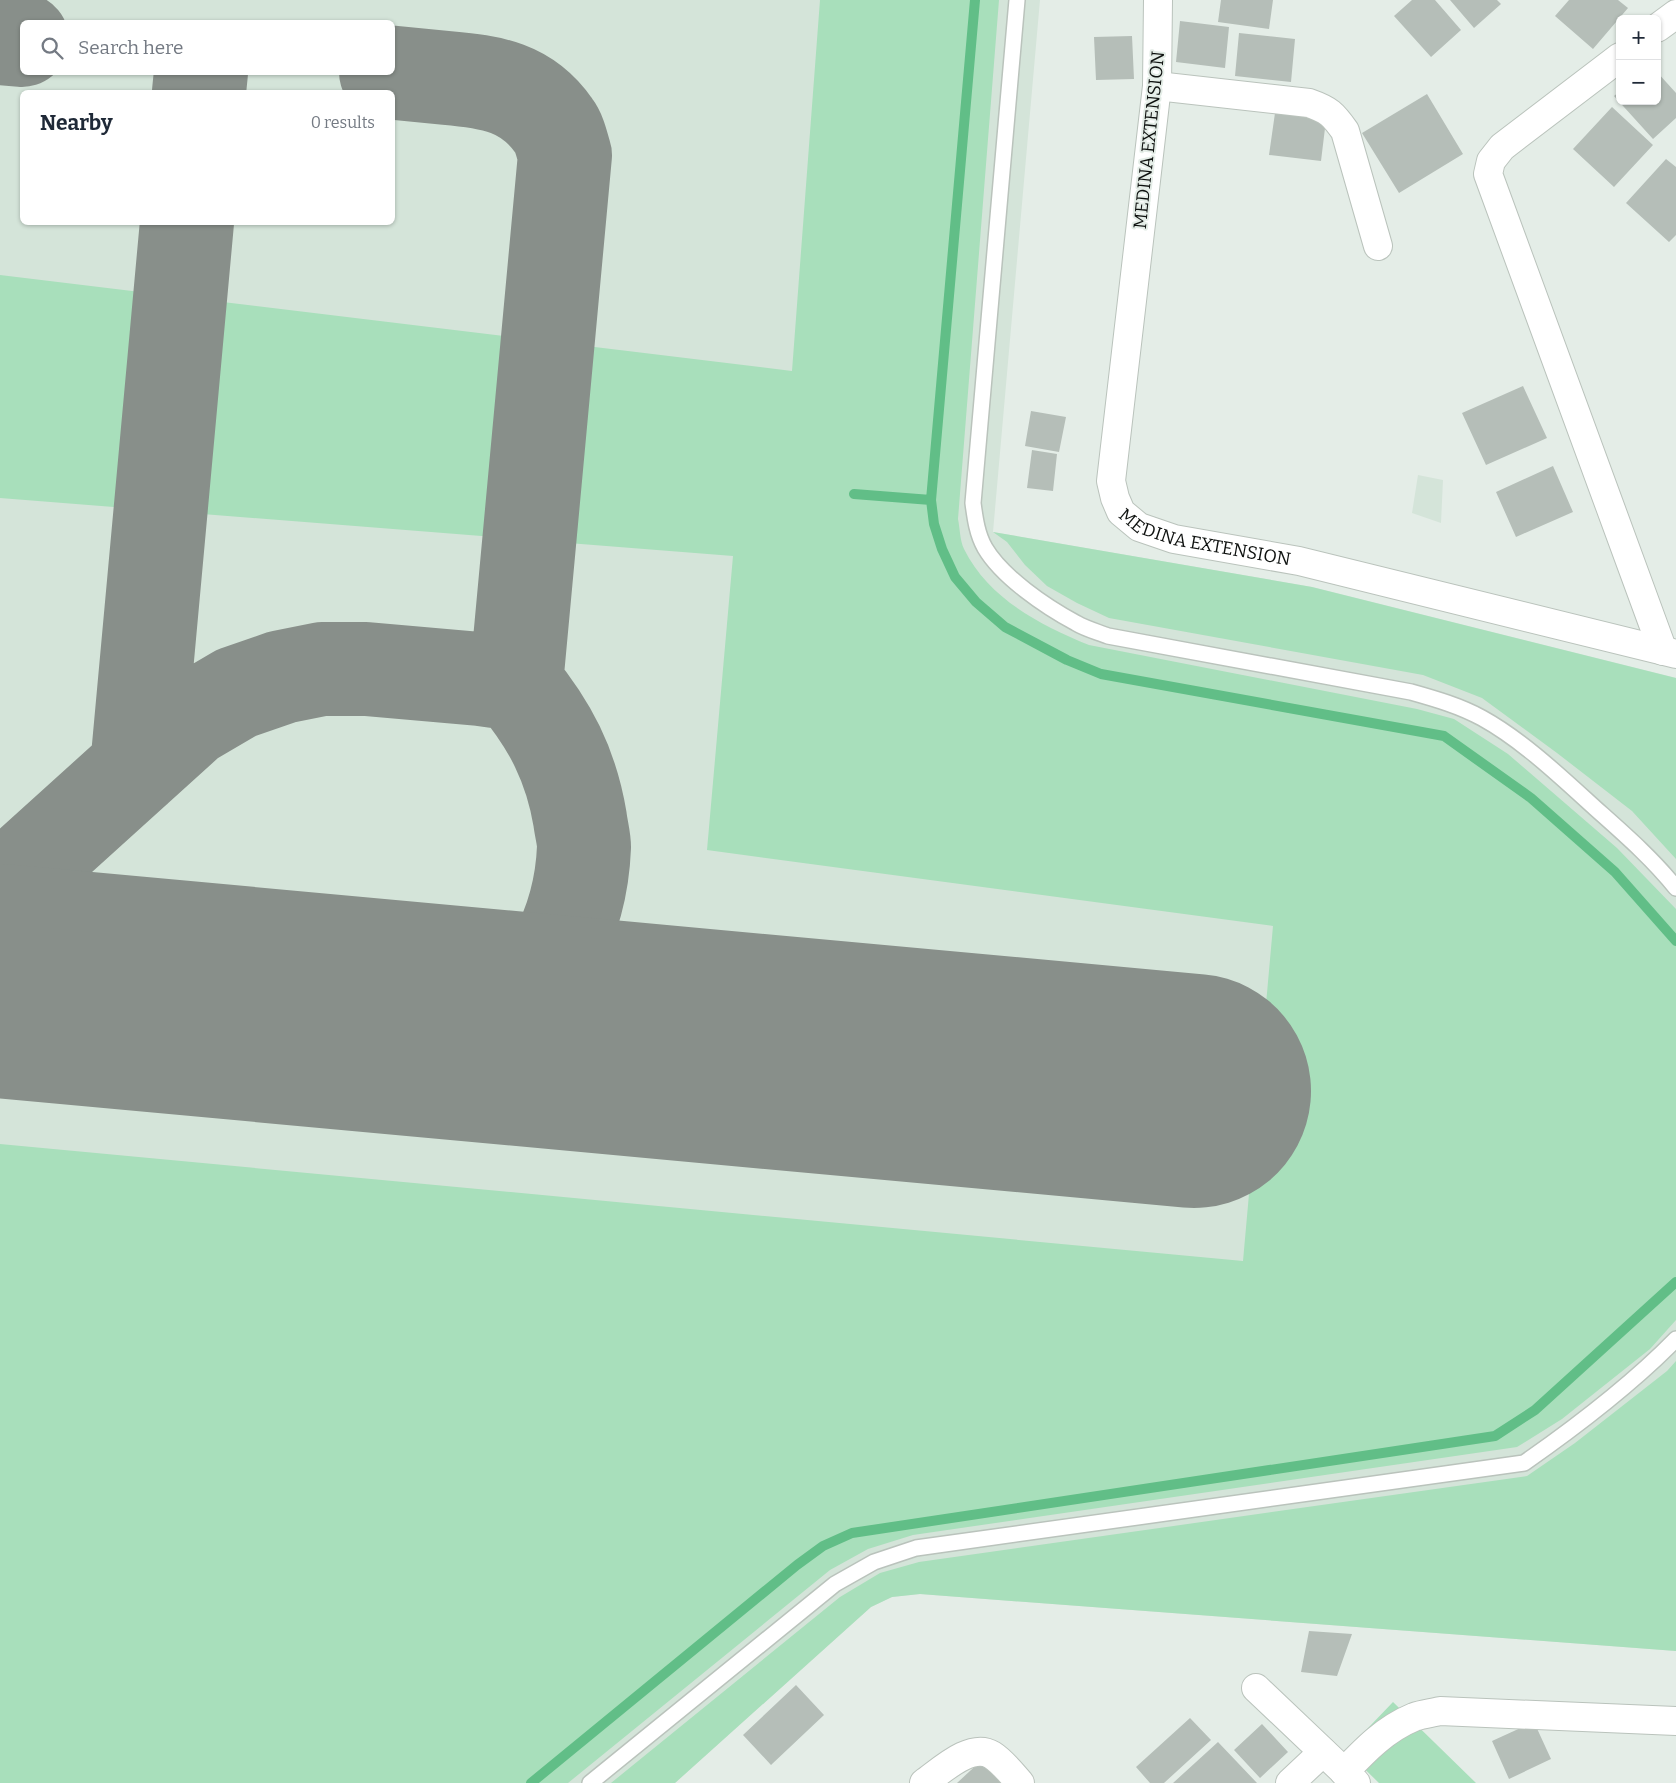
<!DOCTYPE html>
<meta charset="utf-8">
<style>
body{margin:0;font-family:Bitter,serif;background:#f6f6f7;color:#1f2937}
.controls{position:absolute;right:15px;top:15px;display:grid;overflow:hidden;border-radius:8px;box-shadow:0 1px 4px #0004}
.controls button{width:45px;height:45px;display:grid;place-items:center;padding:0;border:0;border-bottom:1px solid #e0e1e3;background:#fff;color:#1f2937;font:25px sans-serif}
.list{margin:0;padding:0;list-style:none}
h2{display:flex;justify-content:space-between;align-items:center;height:65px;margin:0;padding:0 20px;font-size:21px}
h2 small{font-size:16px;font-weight:400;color:#747a83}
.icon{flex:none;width:28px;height:28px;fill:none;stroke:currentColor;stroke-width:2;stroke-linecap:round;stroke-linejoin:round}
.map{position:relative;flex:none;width:1676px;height:1783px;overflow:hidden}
.search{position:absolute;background:#fff;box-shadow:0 1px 4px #0004;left:20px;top:20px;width:375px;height:55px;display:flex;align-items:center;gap:12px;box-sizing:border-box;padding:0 18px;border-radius:8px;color:#747a83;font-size:19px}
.panel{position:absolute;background:#fff;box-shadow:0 1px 4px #0004;left:20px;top:90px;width:375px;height:135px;border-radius:8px}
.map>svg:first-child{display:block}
.built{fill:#d4e4d9;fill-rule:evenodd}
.green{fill:#a8dfbb}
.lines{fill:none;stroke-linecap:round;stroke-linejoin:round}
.stream{stroke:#61be87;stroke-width:10}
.taxiway{stroke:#888f8a;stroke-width:94}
.runway{stroke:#888f8a;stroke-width:234}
.building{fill:#b5beb8}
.service-casing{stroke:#bac3bc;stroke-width:18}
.minor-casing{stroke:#bac3bc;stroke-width:30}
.service{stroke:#fff;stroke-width:15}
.minor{stroke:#fff;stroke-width:28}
.labels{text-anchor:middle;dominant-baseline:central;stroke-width:4;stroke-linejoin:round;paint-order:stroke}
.street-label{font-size:18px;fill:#0e110f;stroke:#e4ede7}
</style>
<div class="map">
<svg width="1676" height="1783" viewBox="0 0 1676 1783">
<rect width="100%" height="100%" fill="#e4ede7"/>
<!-- built -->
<path class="built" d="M0,0H1040L993,532L1312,587L1676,678V1651L920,1594L892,1597L871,1607L675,1783H0ZM22,22H392V72H22ZM22,92H392V222H22Z
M1418,475L1443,480L1441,523L1412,513Z"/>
<!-- green -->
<path class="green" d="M820,0H999L958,519C960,529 960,541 964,549C989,599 1040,625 1089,645L1417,709L1454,719L1508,754L1617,848L1676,909V1320L1650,1349L1562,1419L1517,1447L913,1535L868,1549L830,1570L568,1783H0V1144L1243,1261L1273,926L707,850L733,556L0,498V275L792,371Z
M993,532L1312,587L1676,678V859L1632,811L1557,753L1482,698L1423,675L1109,618L1077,603L1047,586L1025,565L1007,542Z
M1676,1361V1651L920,1594L892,1597L871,1607L675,1783H611L840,1597L880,1573L919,1562L1527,1476L1575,1443L1667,1371Z
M1393,1702L1476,1783H1379L1346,1751Z"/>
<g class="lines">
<!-- stream -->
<path class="stream" d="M975,0L931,500L934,524L942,549L955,577L976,602L1005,627L1067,660L1101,674L1444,736L1531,798L1615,872L1676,941
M854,494L931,500
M531,1783L797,1565L823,1546L852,1533L1495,1436L1535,1410L1676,1282"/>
<!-- taxiway -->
<path class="taxiway" d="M0,38L22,40
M386,72C406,74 427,76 447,78C492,82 527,87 554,126C560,134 562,146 565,155L516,684
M199,92L201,72
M137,768L187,222
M0,892L190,720L236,693L282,677L322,669H366L480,679L516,684C550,725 571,765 580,819C581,828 584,838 584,847C581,926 543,994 479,1040C472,1045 465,1052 457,1057C422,1075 368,1083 328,1079C305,1077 269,1067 248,1056C231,1048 217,1035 201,1026C175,1011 147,1003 119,992"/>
<!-- runway -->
<path class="runway" d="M0,981L1194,1091"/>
</g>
<!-- building -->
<path class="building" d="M1221,0H1273L1269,29L1218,22Z
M1412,0H1435L1461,30L1431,57L1394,16Z
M1450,0H1497L1501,4L1474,28Z
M1569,0H1618L1628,8L1593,49L1555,16Z
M1180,21L1229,27L1225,68L1176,62Z
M1239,33L1295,39L1291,82L1235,76Z
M1132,36L1134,79L1096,80L1094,37Z
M1657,72L1676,93V118L1653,139L1614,96L1620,91V101H1657Z
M1427,94L1463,154L1399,193L1362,133Z
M1612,107L1653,145L1614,187L1573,149Z
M1275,113L1326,120L1321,161L1269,155Z
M1666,159L1676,167V235L1669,242L1626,203Z
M1523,386L1547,438L1486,465L1462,413Z
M1031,411L1066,417L1059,452L1025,446Z
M1032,450L1057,454L1053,491L1027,488Z
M1553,466L1573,512L1516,537L1496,492Z
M1309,1631L1352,1634L1337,1676L1301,1672Z
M796,1685L824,1715L771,1765L743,1735Z
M1190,1718L1211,1740L1164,1783H1150L1136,1767Z
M1534,1722L1551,1759L1509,1779L1492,1741Z
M1262,1724L1288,1752L1260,1778L1234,1750Z
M1218,1742L1257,1783H1173Z
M984,1758L1006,1783H957Z"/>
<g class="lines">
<!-- service casing -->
<g class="service-casing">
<path id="service" d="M1017,0L973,503C975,518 977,534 985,548C1002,577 1046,607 1076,623C1086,629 1098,632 1108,636L1411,692C1436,699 1460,706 1482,718C1522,740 1561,777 1595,808C1623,833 1652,858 1676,888
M590,1783L835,1584L874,1562L916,1548L1524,1463C1577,1426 1630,1386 1676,1339"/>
</g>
<!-- minor casing -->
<g class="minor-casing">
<g id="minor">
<path id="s1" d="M1158,0L1157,86L1111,481L1115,498L1121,512L1139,527L1174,539L1299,561L1676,654"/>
<path d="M1657,28L1676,14"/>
<path d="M1620,57L1502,147L1491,161L1488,174L1663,651"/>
<path d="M1157,86L1309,103C1329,110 1333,114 1345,131L1378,246"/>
<path d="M1256,1688L1356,1783"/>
<path d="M1344,1772C1365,1750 1385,1729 1414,1717C1422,1714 1432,1713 1440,1711L1676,1721"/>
<path d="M924,1783C941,1771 971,1742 992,1755C1003,1762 1012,1774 1020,1783"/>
<path d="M1290,1783L1323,1752"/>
</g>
</g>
<!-- service -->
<use href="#service" class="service"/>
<!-- minor -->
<use href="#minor" class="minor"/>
</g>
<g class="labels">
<!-- street labels -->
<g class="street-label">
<text transform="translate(1149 140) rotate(-84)">MEDINA EXTENSION</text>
<text stroke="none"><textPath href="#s1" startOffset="606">MEDINA EXTENSION</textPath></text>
</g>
</g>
</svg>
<div class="controls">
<button>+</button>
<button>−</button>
</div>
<div class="search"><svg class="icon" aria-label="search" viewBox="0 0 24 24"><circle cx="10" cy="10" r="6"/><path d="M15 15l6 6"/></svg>Search here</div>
<section class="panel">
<h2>Nearby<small>0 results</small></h2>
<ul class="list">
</ul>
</section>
</div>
